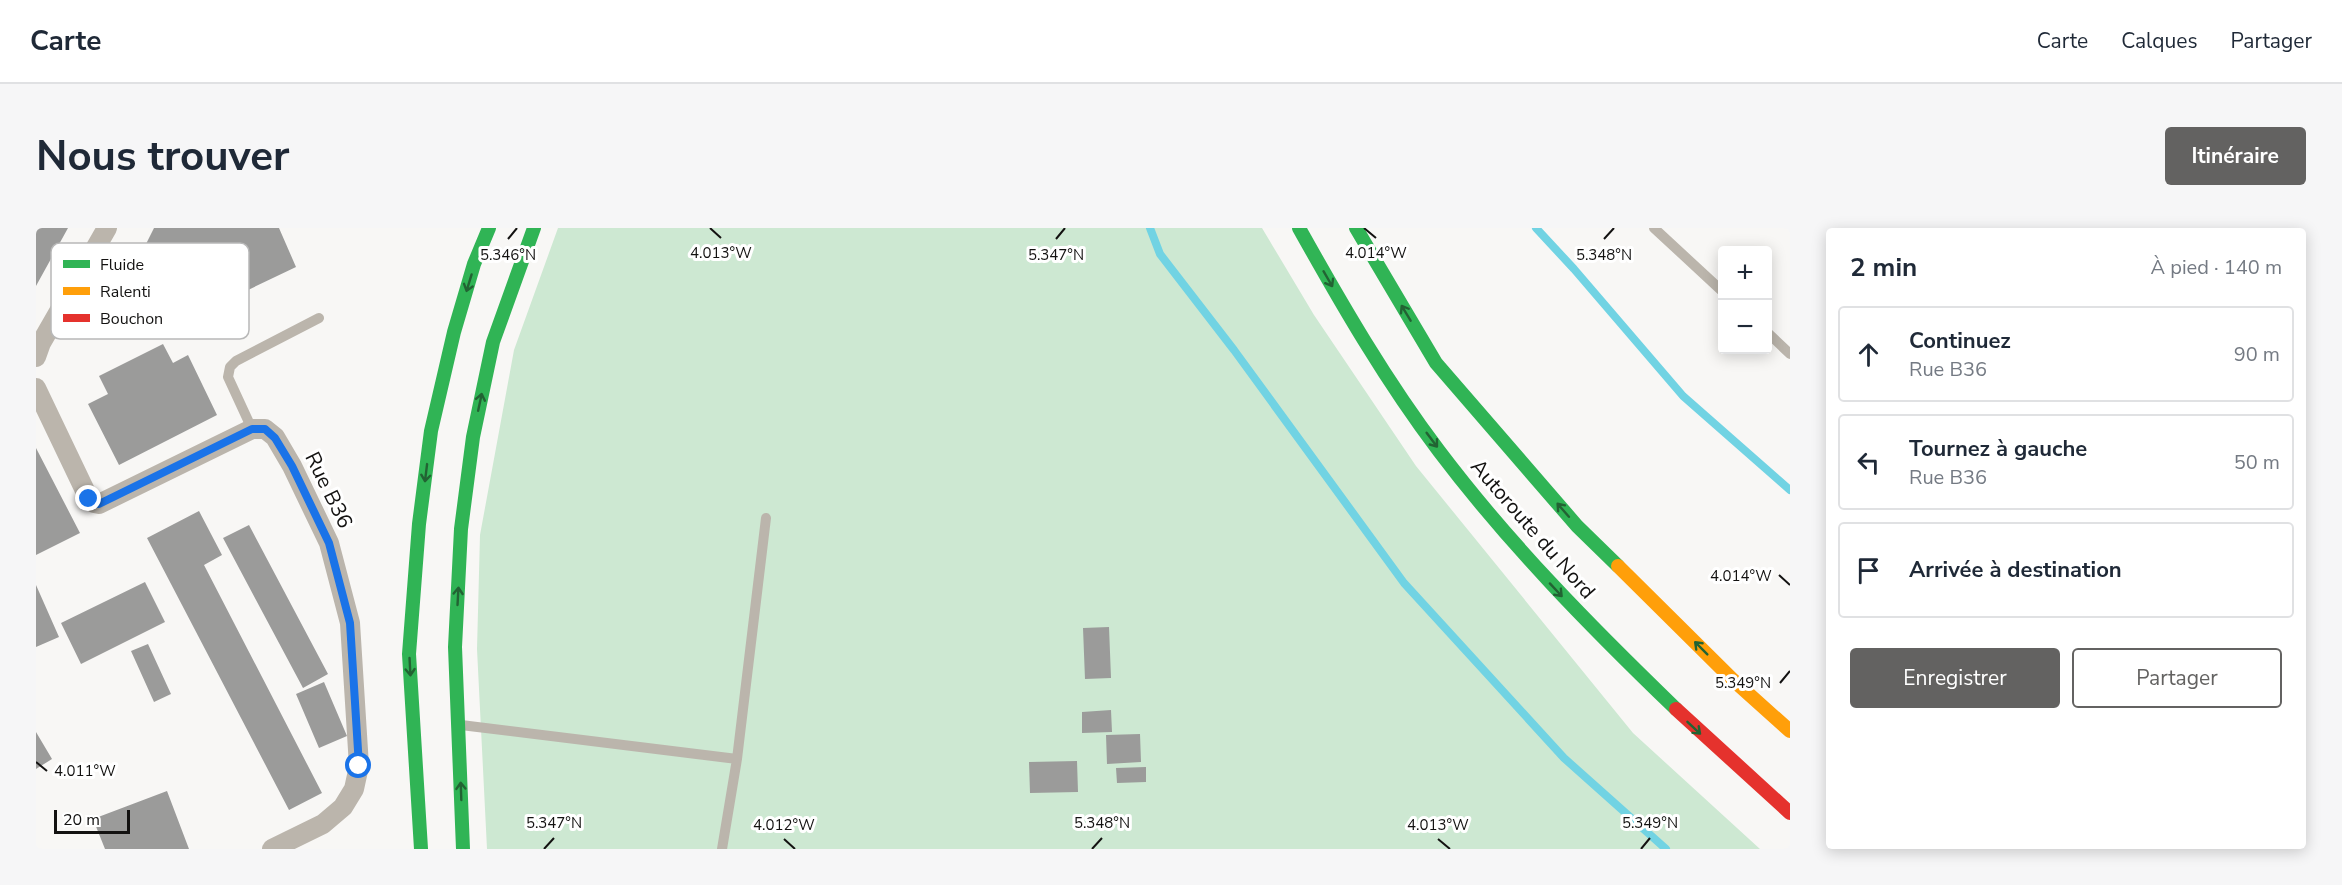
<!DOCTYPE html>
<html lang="fr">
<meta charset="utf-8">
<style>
body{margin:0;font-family:"Nunito Sans",sans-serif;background:#f6f6f7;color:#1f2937}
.controls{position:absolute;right:18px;top:18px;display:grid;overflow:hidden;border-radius:6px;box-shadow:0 3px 15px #0003}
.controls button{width:54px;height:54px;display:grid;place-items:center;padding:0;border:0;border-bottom:2px solid #e0e1e3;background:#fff;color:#1f2937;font:30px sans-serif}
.scale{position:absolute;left:18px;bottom:15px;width:76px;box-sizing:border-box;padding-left:6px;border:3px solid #131211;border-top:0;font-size:16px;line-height:21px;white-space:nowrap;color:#131211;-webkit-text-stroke:4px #fff;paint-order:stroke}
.stop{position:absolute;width:18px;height:18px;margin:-14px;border:4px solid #1a73e8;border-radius:50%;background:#fff}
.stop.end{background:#1a73e8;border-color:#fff;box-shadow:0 2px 6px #0008}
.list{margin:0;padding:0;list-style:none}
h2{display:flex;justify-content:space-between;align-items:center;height:78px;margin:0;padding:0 24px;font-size:26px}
h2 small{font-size:20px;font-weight:400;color:#747a83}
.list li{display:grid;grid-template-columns:39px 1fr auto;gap:18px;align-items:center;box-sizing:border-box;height:96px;margin:0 12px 12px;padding:0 12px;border:2px solid #e0e1e3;border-radius:6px}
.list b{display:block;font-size:22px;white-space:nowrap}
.list p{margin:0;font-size:20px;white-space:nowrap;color:#747a83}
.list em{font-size:20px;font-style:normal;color:#747a83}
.actions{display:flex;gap:12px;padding:18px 24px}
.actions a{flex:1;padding:14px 0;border:2px solid #636261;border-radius:6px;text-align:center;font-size:21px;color:#636261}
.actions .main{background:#636261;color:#fff}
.icon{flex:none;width:33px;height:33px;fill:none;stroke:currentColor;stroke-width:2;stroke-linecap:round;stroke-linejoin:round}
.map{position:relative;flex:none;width:1754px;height:621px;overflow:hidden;border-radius:6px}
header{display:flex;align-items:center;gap:36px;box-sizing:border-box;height:84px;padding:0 30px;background:#fff;border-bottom:2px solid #e0e1e3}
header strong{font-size:28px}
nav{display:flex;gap:33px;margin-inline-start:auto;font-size:21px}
.intro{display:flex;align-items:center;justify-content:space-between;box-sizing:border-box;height:144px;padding:0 36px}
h1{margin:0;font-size:42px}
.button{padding:15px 27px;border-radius:6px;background:#636261;color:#fff;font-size:21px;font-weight:700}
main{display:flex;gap:36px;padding:0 36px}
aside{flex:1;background:#fff;border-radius:6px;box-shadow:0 3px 15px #0003}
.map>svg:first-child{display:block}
.green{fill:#cde8d2}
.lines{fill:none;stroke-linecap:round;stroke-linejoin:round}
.stream{stroke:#71d3e3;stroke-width:8}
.building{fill:#9b9b9a}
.lane{stroke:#bbb5ac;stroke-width:10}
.street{stroke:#bbb5ac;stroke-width:20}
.fast{stroke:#30b455;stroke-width:14}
.slow{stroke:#ff9f0a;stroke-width:14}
.jam{stroke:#e5322d;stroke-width:14}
.oneway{stroke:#226333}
.route{stroke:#1a73e8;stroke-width:8}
.ticks{fill:none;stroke:#131211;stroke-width:2}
.labels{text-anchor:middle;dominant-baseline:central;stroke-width:6;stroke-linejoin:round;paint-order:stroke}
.street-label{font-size:21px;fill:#131211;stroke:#fff}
.key{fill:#fff;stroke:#b8b8b8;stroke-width:1.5}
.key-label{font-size:16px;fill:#131211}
.ticks-label{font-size:15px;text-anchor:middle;fill:#131211;stroke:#fff;stroke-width:6;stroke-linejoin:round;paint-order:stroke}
</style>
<header>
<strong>Carte</strong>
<nav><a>Carte</a><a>Calques</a><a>Partager</a></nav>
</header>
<div class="intro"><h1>Nous trouver</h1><a class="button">Itinéraire</a></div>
<main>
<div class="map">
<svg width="1754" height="621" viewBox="0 0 1754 621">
<rect width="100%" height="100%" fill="#f8f7f5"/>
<!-- green -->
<path class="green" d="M522,0H1226L1278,87L1380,238L1597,505L1724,621H451L441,421L444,307L478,122Z"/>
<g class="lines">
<!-- stream -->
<path class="stream" d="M1114,0L1124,26L1198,122L1368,355L1528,530L1630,621
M1500,0L1538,41L1647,168L1754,262"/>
</g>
<!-- building -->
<path class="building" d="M0,0H32L0,58Z
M118,0H243L260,39L141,96L103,30Z
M127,116L137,135L152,127L181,187L83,237L52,176L72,166L63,148Z
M0,220L44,305L0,327Z
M163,283L186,327L168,337L286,565L253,582L111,310Z
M213,297L292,446L267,460L187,310Z
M109,354L129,394L45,436L25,395Z
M0,357L23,409L0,419Z
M1073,399L1075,450L1049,451L1047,400Z
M112,416L135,466L118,474L95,423Z
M288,454L311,508L283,520L260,466Z
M1075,482L1076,504L1046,505V484Z
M0,504L16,531L0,541Z
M1104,506L1105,534L1071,536L1070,507Z
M1041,533L1042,564L994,565L993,534Z
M1110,539V554L1081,555L1080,540Z
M131,563L153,621H69L57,591Z"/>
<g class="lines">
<!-- lane -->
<path class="lane" d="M1618,0L1686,63
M1732,105L1754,126
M216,201L192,149L194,139L200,133L283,90
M425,497L701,531
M686,621L701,531L730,290"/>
<!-- street -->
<path class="street" d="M0,129L5,115L71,0
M0,160L53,271L58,275L63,276L216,201H229L239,209L256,238L293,315L314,395L323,538L318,561L307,579L287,596L236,621"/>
<!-- fast -->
<path class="fast" d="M1263,0C1306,77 1350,153 1403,223C1474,317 1556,400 1640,481
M1320,0L1400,135L1541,298L1582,338
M385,621L373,426L383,296L395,203L418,104L438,36L453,0
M427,621L419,419L425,301L437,209L457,114L498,0"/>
<!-- slow -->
<path class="slow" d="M1582,338L1696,451L1754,503"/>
<!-- jam -->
<path class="jam" d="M1640,481L1754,585"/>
</g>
<!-- one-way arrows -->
<defs><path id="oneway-shaft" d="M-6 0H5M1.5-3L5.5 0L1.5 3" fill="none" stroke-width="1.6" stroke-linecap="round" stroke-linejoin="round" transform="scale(1.5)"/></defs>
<g class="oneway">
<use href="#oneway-shaft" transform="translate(1292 51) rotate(60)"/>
<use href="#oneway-shaft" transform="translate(433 55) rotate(107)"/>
<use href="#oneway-shaft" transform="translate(1370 85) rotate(-121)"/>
<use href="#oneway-shaft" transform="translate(444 174) rotate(-78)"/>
<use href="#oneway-shaft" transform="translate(1396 212) rotate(53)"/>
<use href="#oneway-shaft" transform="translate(390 245) rotate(97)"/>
<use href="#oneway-shaft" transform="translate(1527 282) rotate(-131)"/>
<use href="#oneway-shaft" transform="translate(1520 362) rotate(47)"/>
<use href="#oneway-shaft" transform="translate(422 368) rotate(-87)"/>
<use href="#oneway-shaft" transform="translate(1665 420) rotate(-135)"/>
<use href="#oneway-shaft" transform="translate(374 439) rotate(87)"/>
<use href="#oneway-shaft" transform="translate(1658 500) rotate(43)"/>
<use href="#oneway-shaft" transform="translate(425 563) rotate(-92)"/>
</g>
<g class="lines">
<!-- route -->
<path class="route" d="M53,271L58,275L63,276L216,201H229L239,210L256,238L293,315L314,395L323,538"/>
</g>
<!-- ticks -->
<path class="ticks" d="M674,0L685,10M1328,0L1340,10M472,11L481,0M1020,11L1029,0M1568,11L1578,0M1743,347L1754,357M1744,455L1754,443M0,534L11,543M748,611L759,621M1402,611L1414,621M508,621L518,610M1056,621L1066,610M1605,621L1614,610"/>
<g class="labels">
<!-- street labels -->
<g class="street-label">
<text transform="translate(293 262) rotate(64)">Rue B36</text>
<text transform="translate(1497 301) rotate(49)">Autoroute du Nord</text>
</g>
</g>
<!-- legend -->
<rect x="15" y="15" width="198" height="96" rx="9" class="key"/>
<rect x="27" y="32" width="27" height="8" fill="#30b455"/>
<rect x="27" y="59" width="27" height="8" fill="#ff9f0a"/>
<rect x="27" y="86" width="27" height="8" fill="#e5322d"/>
<g class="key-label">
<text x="64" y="42">Fluide</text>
<text x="64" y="69">Ralenti</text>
<text x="64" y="96">Bouchon</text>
</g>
<g class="ticks-label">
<text x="685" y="30">4.013°W</text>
<text x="1340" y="30">4.014°W</text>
<text x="472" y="32">5.346°N</text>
<text x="1020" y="32">5.347°N</text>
<text x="1568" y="32">5.348°N</text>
<text x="1705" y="353">4.014°W</text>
<text x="1707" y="460">5.349°N</text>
<text x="49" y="548">4.011°W</text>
<text x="518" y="600">5.347°N</text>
<text x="1066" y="600">5.348°N</text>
<text x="1614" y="600">5.349°N</text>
<text x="748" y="602">4.012°W</text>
<text x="1402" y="602">4.013°W</text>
</g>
</svg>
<div class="controls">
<button>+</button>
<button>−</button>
</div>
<div class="scale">20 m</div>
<div class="stop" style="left:323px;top:538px"></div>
<div class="stop end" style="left:53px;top:271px"></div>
</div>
<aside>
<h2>2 min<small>À pied · 140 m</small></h2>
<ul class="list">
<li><svg class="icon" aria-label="ahead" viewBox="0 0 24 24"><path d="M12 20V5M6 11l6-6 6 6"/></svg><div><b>Continuez</b><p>Rue B36</p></div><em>90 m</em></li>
<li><svg class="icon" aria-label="left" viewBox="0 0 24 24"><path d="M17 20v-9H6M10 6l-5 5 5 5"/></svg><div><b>Tournez à gauche</b><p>Rue B36</p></div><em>50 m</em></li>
<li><svg class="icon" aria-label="arrive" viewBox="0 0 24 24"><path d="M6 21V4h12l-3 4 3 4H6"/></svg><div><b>Arrivée à destination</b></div></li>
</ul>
<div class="actions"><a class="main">Enregistrer</a><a>Partager</a></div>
</aside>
</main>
